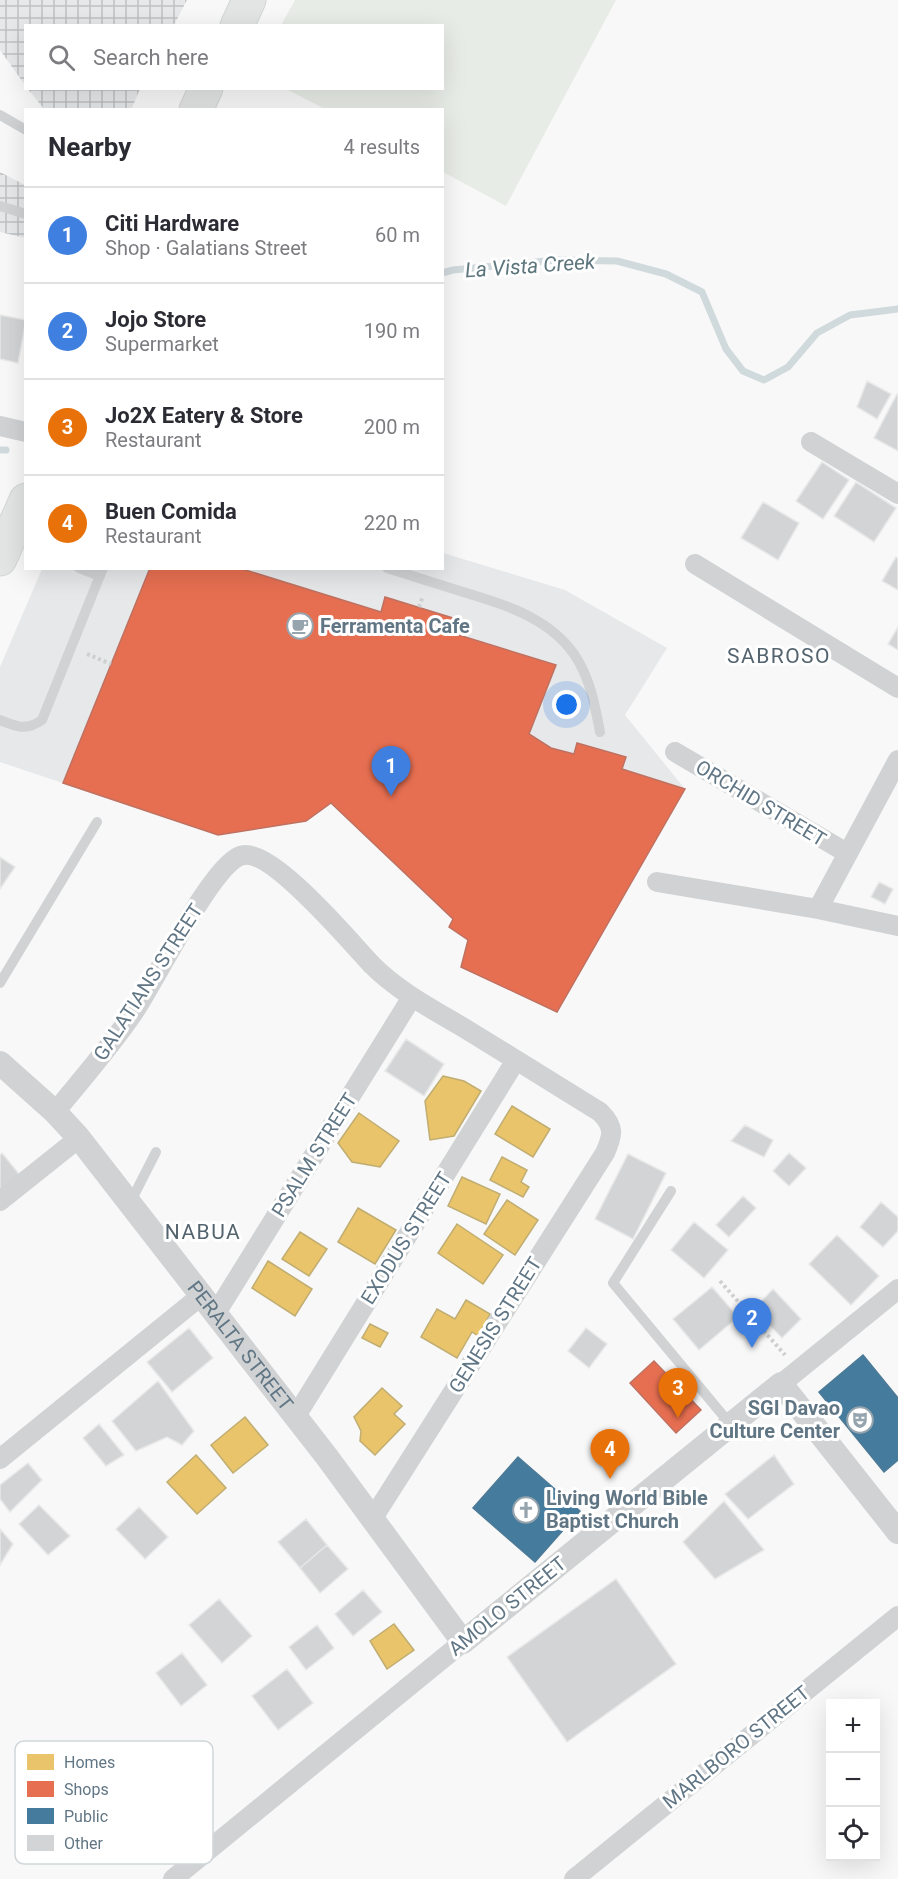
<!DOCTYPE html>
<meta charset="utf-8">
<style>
body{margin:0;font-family:Roboto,sans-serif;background:#f7f7f7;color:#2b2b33}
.controls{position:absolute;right:18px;bottom:18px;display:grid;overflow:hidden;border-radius:0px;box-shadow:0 6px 24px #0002}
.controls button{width:54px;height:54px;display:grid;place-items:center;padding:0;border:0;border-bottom:2px solid #e1e1e2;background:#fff;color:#2b2b33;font:30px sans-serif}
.you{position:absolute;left:567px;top:705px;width:21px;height:21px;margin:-15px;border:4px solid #fff;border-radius:50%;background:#1a73e8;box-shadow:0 0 0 9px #1a73e833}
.badge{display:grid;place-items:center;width:39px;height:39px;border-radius:50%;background:#ea580c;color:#fff;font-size:20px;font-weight:700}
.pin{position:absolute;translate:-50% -50px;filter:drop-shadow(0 2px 3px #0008)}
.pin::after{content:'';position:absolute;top:32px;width:21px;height:18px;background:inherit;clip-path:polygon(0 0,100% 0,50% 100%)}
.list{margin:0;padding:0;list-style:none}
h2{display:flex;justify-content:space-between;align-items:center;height:78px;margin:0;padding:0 24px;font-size:26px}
h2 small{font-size:20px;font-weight:400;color:#7c7c81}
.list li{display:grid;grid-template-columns:39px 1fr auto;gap:18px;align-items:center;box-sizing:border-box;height:96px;padding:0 24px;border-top:2px solid #e1e1e2}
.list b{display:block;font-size:22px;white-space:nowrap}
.list p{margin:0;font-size:20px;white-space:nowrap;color:#7c7c81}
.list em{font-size:20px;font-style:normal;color:#7c7c81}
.icon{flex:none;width:33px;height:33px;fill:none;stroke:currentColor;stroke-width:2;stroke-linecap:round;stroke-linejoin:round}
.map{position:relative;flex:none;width:898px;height:1879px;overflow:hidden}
.search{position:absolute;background:#fff;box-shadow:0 6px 24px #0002;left:24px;top:24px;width:420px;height:66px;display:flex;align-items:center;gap:15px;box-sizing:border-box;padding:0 21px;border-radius:0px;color:#7c7c81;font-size:22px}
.panel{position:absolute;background:#fff;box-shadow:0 6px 24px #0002;left:24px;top:108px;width:420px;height:462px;border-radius:0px}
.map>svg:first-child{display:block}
.built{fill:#e6e8e9}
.industrial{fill:url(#industrial-grid)}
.garden{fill:#e8ece6}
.homes{fill:#e9c46a;stroke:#c0ad72;stroke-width:1.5}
.shops{fill:#e76f51;stroke:#bf7161;stroke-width:1.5}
.public{fill:#457b9d;stroke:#4d7a96;stroke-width:1.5}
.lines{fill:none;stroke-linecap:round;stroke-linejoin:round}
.stream{stroke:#d0d9dc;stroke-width:7}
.building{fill:#d3d4d6;stroke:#e8e8e8;stroke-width:1.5}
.trunk-casing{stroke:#d3d5d6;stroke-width:35}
.path{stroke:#cecfd0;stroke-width:4;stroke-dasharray:3 3;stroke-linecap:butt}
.service{stroke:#d0d2d3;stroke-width:10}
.minor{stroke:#d0d2d3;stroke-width:20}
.tertiary{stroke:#d0d2d3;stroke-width:24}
.trunk{stroke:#e3e4e4;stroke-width:33}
.labels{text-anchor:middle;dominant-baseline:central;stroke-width:6;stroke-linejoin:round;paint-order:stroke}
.poi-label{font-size:20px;font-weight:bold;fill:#617685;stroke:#fff;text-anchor:start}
.street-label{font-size:20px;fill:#617685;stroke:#fff}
.water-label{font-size:21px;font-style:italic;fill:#5d767e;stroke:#fff}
.neighbourhood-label{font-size:21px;letter-spacing:1.5px;fill:#54646f;stroke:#fff}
.key{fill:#fff;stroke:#d0d6da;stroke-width:1.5}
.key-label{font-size:16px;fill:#617685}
</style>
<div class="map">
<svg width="898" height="1879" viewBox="0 0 898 1879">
<defs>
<pattern id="industrial-grid" width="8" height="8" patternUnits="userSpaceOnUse" patternTransform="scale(1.5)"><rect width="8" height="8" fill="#e6e8e9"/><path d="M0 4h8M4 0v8" fill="none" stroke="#bec1c2"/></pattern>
</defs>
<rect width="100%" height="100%" fill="#f8f8f8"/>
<!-- built -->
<path class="built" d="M443,553L565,590L667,648L625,715L685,789L557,1012L461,967L468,940L453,919L331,803L306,821L218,835L0,762V667L42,569L442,568Z"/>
<!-- industrial -->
<path class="industrial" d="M0,0H187L174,25L26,26L25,85L0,50Z
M28,89H140L131,110L44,109Z
M0,172L25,185V238L0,232Z"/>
<!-- garden -->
<path class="garden" d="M295,0H616L506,206L443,172L442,110L325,109L286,89L442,88V26L281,25Z"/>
<!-- homes -->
<path class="homes" d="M443,1076L464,1081L481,1091L454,1136L430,1140L425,1101Z
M512,1106L550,1129L533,1157L495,1134Z
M359,1113L399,1141L380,1167L352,1162L338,1143Z
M502,1157L527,1170L521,1182L529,1187L523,1197L490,1180Z
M462,1177L500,1194L486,1224L448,1206Z
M507,1200L538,1220L515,1255L484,1234Z
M358,1208L396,1230L375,1264L338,1242Z
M457,1224L503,1255L483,1284L438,1253Z
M300,1232L327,1249L309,1276L282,1259Z
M268,1261L312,1289L295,1316L252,1288Z
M466,1300L490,1314L478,1336L472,1332L457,1358L421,1337L437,1309L455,1319Z
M370,1324L388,1333L380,1347L362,1338Z
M382,1388L402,1406L394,1414L405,1424L375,1455L360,1441L361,1431L354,1417Z
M245,1417L268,1445L233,1473L211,1445Z
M196,1455L226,1488L197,1514L167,1482Z
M394,1624L414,1650L387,1669L370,1641Z"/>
<!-- shops -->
<path class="shops" d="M150,568H239L381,612L385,597L453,618L449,632L556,665L529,734L551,748L574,754L577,743L626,757L622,769L685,789L557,1012L461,967L468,940L449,927L453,919L331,803L306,821L218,835L63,783Z
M654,1361L701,1410L676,1433L630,1383Z"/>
<!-- public -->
<path class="public" d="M863,1355L898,1398V1460L884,1472L819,1392Z
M518,1457L580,1511L535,1562L473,1508Z"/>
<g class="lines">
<!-- stream -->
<path class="stream" d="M442,273L453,270L556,260L617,261L666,274L702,292L726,349L743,371L764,380L788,367L817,333L850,315L898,309
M0,450H6"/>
</g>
<!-- building -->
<path class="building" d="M0,315L26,320L18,363L0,359Z
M867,381L891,394L877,419L857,407Z
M897,394L898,395V451L874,438Z
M822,462L849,480L823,519L796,501Z
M856,482L896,508L874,542L834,516Z
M763,502L799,523L778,560L741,538Z
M896,557L898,559V590L882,581Z
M898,627V650L888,644Z
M0,857L15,867L0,889Z
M879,882L893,889L885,904L871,897Z
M406,1039L444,1064L424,1096L385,1071Z
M745,1125L773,1140L764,1157L731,1141Z
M2,1153L23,1179L0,1198V1155Z
M789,1153L806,1168L789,1186L773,1171Z
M628,1154L666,1173L633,1239L595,1219Z
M743,1196L756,1208L729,1237L716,1225Z
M881,1202L898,1217V1231L883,1247L860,1227Z
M694,1222L728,1250L704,1278L671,1250Z
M837,1235L879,1276L851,1305L809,1264Z
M712,1287L738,1317L699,1350L673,1319Z
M773,1289L801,1319L782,1338L754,1309Z
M189,1328L213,1358L172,1392L147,1362Z
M586,1328L607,1344L589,1368L568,1351Z
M158,1381L194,1431L182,1445L167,1437L136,1451L112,1421Z
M99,1424L124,1455L106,1466L83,1438Z
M774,1455L794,1484L748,1519L725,1494Z
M28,1463L42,1480L10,1512L0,1499V1485Z
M724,1501L764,1550L715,1579L683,1542Z
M39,1505L70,1536L48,1555L19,1524Z
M139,1507L168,1537L145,1559L116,1529Z
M306,1519L327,1545L300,1568L278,1542Z
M0,1529L13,1544L0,1565Z
M327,1545L348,1569L320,1593L300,1568Z
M616,1579L676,1664L567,1742L507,1657Z
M363,1590L382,1612L353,1636L335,1614Z
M219,1599L252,1636L222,1663L189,1625Z
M317,1625L334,1648L306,1670L289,1647Z
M182,1653L207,1685L181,1706L156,1673Z
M287,1669L313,1703L278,1730L252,1696Z"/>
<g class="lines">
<!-- trunk casing -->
<g class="trunk-casing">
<path id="trunk" d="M237,26L249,0
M196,110L206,88
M0,559L26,500"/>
</g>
<!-- path -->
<path class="path" d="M419,607L423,596
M87,654L111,664
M720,1281L785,1355"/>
<!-- service -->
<path class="service" d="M0,115L26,130
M0,206L26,214
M79,568L100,576
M387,568C412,576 437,584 463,592C509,606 561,621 583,670C592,689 596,711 600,732
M0,720C17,727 26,731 42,720L103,568
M0,983L97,822
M671,1191L613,1283L731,1425
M130,1203L156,1152"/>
<!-- minor -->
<path class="minor" d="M0,426L26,432
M811,442L898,494
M695,564L898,688
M675,752L847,853
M657,882L818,909L898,926
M818,909L898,760
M55,1112C82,1079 110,1047 134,1012C155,981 211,867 240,856C269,844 351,943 372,965C400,993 436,1011 469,1031C513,1058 557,1085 600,1112C615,1127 613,1135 605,1153L373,1518
M0,1201L79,1138
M216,1313L412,997
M781,1384L898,1289
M296,1416L516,1060
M0,1459L202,1295
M173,1879L463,1642
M574,1879L898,1616"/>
<!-- tertiary -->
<path class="tertiary" id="s1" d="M0,1063L55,1112L79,1138L327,1457L463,1642L781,1384L898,1532"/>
<!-- trunk -->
<use href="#trunk" class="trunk"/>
</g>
<!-- icons -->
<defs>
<g id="cafe-ring" transform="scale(1.35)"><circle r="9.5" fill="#fff" stroke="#96a4ad" stroke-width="1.5"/><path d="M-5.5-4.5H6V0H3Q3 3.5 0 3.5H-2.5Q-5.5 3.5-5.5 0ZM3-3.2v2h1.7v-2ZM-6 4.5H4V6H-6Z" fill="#96a4ad"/></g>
<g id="theatre-ring" transform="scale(1.35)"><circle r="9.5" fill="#fff" stroke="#96a4ad" stroke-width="1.5"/><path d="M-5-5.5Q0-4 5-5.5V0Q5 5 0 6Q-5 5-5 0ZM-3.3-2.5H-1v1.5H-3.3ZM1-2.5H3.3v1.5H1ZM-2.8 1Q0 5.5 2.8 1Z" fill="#96a4ad"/></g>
<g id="church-ring" transform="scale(1.35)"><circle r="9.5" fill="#fff" stroke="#96a4ad" stroke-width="1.5"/><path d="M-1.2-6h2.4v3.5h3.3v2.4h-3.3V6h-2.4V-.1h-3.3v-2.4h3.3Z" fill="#96a4ad"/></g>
</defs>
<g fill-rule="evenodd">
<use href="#cafe-ring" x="300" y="626"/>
<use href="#theatre-ring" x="860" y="1420"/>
<use href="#church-ring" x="526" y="1510"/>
</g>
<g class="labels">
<!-- poi labels -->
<g class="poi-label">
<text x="320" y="626">Ferramenta Cafe</text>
<text x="840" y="1408" text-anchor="end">SGI Davao<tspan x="840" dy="23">Culture Center</tspan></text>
<text x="546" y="1498">Living World Bible<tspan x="546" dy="23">Baptist Church</tspan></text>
</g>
<!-- street labels -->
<g class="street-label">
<text transform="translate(761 803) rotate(31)">ORCHID STREET</text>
<text transform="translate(148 982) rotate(-57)">GALATIANS STREET</text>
<text transform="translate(314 1155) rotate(-58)">PSALM STREET</text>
<text transform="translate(406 1238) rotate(-58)">EXODUS STREET</text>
<text transform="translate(495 1325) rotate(-58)">GENESIS STREET</text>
<text stroke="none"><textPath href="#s1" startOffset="372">PERALTA STREET</textPath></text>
<text transform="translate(507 1606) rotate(-39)">AMOLO STREET</text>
<text transform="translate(736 1747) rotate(-39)">MARLBORO STREET</text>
</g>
<!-- water labels -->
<g class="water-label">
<text transform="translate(530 266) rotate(-4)">La Vista Creek</text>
</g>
<!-- neighbourhood labels -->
<g class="neighbourhood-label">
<text x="779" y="656">SABROSO</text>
<text x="203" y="1232">NABUA</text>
</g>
</g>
<!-- legend -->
<rect x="15" y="1741" width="198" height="123" rx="9" class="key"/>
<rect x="27" y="1754" width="27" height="16" fill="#e9c46a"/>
<rect x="27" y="1781" width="27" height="16" fill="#e76f51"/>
<rect x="27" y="1808" width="27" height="16" fill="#457b9d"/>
<rect x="27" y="1835" width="27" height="16" fill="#d3d4d6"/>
<g class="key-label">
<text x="64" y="1768">Homes</text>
<text x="64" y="1795">Shops</text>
<text x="64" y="1822">Public</text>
<text x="64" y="1849">Other</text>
</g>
</svg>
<div class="controls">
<button>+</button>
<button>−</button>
<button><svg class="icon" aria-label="locate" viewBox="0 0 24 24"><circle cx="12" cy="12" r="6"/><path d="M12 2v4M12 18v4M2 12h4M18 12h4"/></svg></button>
</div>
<div class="you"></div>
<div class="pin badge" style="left:391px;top:796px;background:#3f7fe0">1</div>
<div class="pin badge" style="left:752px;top:1348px;background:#3f7fe0">2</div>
<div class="pin badge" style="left:678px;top:1418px;background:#e8710a">3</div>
<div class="pin badge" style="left:610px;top:1479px;background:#e8710a">4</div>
<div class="search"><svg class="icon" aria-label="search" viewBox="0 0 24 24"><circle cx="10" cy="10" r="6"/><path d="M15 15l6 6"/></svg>Search here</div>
<section class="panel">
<h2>Nearby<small>4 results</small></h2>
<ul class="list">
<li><span class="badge" style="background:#3f7fe0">1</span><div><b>Citi Hardware</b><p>Shop · Galatians Street</p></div><em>60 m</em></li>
<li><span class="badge" style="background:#3f7fe0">2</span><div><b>Jojo Store</b><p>Supermarket</p></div><em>190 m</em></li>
<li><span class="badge" style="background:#e8710a">3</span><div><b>Jo2X Eatery &amp; Store</b><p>Restaurant</p></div><em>200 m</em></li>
<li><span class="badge" style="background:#e8710a">4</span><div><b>Buen Comida</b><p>Restaurant</p></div><em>220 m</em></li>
</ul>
</section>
</div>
